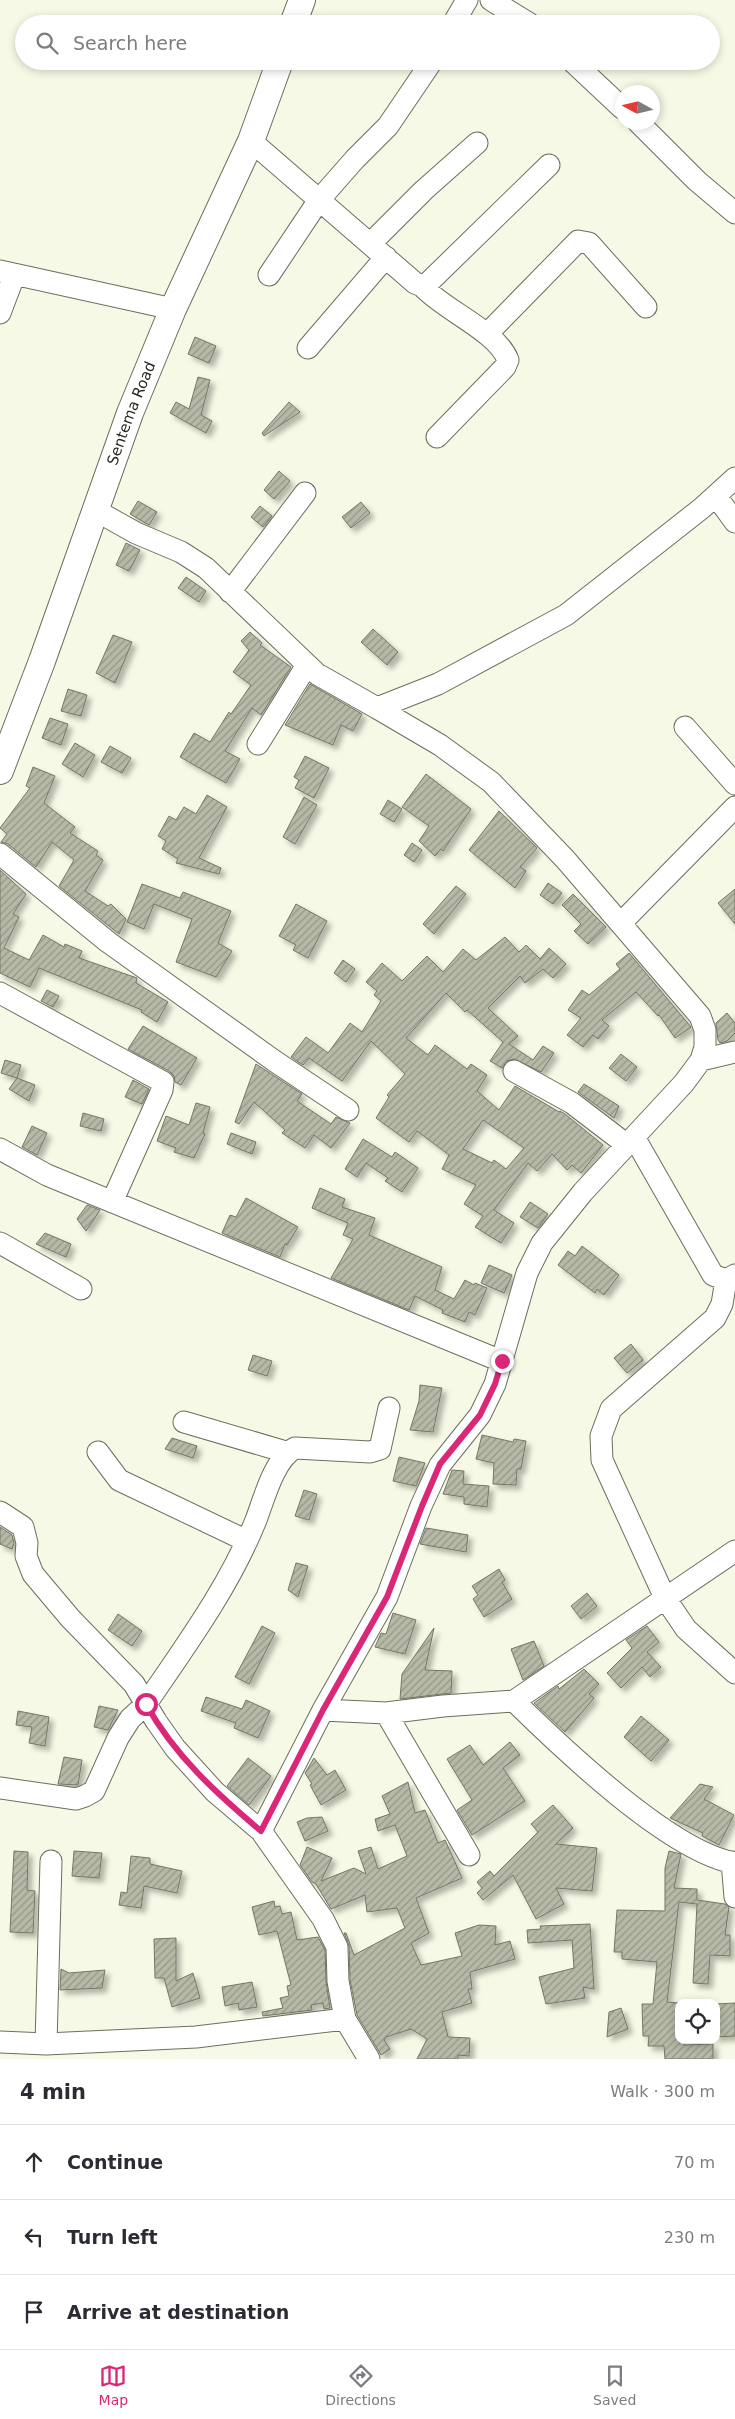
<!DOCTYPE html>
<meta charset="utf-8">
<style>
body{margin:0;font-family:"DejaVu Sans",sans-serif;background:#f7f7f7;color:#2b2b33}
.controls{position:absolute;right:15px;bottom:15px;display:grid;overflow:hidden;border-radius:10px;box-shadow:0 2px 8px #0003}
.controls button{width:45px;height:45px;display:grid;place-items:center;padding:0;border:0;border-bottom:1px solid #e1e1e2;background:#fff;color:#2b2b33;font:25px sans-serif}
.compass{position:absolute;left:615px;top:85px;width:45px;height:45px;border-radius:50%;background:#fff;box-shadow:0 2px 8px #0003;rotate:278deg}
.stop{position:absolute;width:15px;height:15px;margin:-11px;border:4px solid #db2777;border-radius:50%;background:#fff}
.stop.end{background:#db2777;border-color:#fff;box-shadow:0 1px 5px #0008}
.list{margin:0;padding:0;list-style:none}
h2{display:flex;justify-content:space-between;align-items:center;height:65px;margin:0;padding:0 20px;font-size:21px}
h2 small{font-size:16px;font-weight:400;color:#7c7c81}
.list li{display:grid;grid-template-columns:32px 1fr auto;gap:15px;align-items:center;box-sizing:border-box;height:75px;padding:0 20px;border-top:1px solid #e1e1e2}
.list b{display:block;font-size:19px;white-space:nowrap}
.list em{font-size:16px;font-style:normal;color:#7c7c81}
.icon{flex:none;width:28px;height:28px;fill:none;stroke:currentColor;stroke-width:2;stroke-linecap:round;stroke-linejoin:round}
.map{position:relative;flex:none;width:735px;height:2059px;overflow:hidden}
.search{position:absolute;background:#fff;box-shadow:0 2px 8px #0003;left:15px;right:15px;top:15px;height:55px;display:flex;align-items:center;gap:12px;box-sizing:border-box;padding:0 18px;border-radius:28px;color:#7c7c81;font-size:19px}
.sheet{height:290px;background:#fff}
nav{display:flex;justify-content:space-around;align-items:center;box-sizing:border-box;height:70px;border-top:1px solid #e1e1e2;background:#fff;font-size:14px;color:#7c7c81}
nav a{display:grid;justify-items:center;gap:2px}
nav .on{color:#db2777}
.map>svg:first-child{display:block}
.building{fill:url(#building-hatch);stroke:#737766;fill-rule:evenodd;filter:url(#shadow)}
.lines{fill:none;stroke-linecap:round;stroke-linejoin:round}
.minor-casing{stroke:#6b6f5e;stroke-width:23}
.major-casing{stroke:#6b6f5e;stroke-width:28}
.minor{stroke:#fff;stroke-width:21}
.major{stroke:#fff;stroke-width:26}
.route{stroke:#db2777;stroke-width:6}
.labels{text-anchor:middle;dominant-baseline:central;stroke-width:5;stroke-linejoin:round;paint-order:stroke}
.street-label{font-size:15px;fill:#282a23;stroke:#f5f9e5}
</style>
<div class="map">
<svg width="735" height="2059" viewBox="0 0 735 2059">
<defs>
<pattern id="building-hatch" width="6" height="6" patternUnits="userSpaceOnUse" patternTransform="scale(1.25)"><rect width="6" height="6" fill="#b5b9a6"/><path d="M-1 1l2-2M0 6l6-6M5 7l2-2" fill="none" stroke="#939787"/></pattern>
<filter id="shadow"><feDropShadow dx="4.5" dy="4.5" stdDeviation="2.5" flood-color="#0004"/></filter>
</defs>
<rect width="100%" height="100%" fill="#f5f9e5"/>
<!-- building -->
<path class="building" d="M195,337L216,346L209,363L188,354Z
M198,377L210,380L201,415L212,421L206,433L170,413L176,402L189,409Z
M289,402L300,412L264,436L262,433Z
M279,471L290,481L274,499L264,490Z
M138,501L157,512L149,525L130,514Z
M361,502L370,513L351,528L342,517Z
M260,506L272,516L263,527L251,517Z
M126,543L140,550L129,571L116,565Z
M186,577L206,591L199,602L178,588Z
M373,629L398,652L387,665L361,642Z
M250,632L262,643L260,645L291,667L261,715L252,708L225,751L240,759L226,783L180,757L194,733L210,742L229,712L231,714L251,685L233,672L249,650L241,641Z
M113,635L132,642L115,683L96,673Z
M310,684L362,714L353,731L341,725L333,745L285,725Z
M68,689L87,695L81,716L61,711Z
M50,718L68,724L61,745L42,738Z
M75,743L95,755L83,777L62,764Z
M110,746L131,758L122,773L101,762Z
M305,756L329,768L314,798L295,788L299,780L294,777Z
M33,767L55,776L44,803L75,827L70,833L98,851L96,855L103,860L85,891L108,906L111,904L126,919L119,934L59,886L74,860L52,842L36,867L8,844L1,842L7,834L0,828L30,788L26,786Z
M426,774L471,809L443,851L441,849L435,856L419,841L429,826L402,807Z
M207,795L227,807L199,858L221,868L219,874L176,863L178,859L162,849L166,841L158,836L169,816L176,820L184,807L196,814Z
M304,797L317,805L295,844L283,837Z
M388,800L402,809L394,822L380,814Z
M499,811L537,848L520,867L526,871L515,888L469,850Z
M412,843L422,850L414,862L404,855Z
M0,870L26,894L13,914L19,917L4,948L29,960L43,935L64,947L65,944L82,951L79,958L137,978L136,983L168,1002L157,1022L141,1012L142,1010L39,968L30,987L0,973Z
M548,883L562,893L553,904L540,895Z
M142,884L180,898L183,892L231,911L218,943L232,951L216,977L176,962L192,919L154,904L144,929L127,922Z
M456,886L466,894L434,934L423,924Z
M735,889V924L718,903Z
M573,894L606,927L588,944L574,931L581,924L562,905Z
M296,904L327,921L308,958L293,950L296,945L279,936Z
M505,937L519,952L526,945L540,959L549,948L566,964L553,978L543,969L525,983L520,976L488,1008L518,1036L509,1044L533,1060L543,1046L554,1053L541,1072L514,1059L507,1061L502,1068L490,1061L503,1042L467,1010L465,1012L446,993L406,1038L428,1055L435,1045L467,1069L471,1064L487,1075L477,1091L499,1110L515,1086L559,1112L560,1111L565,1114L603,1145L581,1173L572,1165L567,1170L552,1154L537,1171L528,1163L494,1210L514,1223L501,1243L475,1227L483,1216L464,1204L476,1185L442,1169L449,1155L417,1131L409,1142L376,1118L389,1097L387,1095L405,1074L371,1041L342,1081L309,1058L303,1065L291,1057L306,1037L328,1053L350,1023L362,1032L381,1001L374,995L377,991L366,982L382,963L402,981L427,956L443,972L463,949L476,960ZM483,1120L524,1148L506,1169L494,1160L492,1163L463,1149Z
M629,953L691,1027L675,1038L659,1015L658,1016L636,992L602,1020L609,1026L598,1039L593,1035L583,1047L567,1035L581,1018L568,1010L582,990L589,995L620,969L616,964Z
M343,960L355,969L346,982L334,973Z
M47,990L59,996L53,1007L41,1001Z
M727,1013L735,1023V1033L727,1041L720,1043L718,1040L716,1023Z
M143,1026L197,1058L181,1085L175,1082L174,1076L169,1071L128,1049Z
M621,1054L637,1067L626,1081L609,1068Z
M5,1060L21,1065L17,1078L1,1073Z
M256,1064L302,1094L297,1101L331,1124L336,1117L350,1123L331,1148L314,1135L305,1148L282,1133L285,1130L254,1102L239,1124L235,1122Z
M17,1078L35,1085L29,1101L9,1089Z
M133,1080L149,1089L142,1104L125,1097Z
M584,1084L619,1106L614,1118L578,1092Z
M196,1103L210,1107L203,1133L205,1134L194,1158L174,1152L176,1148L157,1141L166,1116L189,1125Z
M83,1113L104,1119L101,1131L80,1126Z
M32,1126L47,1133L37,1155L22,1147Z
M231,1133L256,1142L252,1154L227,1144Z
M363,1139L392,1157L395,1152L418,1168L402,1192L385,1181L388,1178L366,1163L357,1177L345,1169Z
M320,1188L345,1199L342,1207L375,1218L369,1235L442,1267L435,1290L454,1299L465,1280L474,1285L475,1283L487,1288L475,1315L469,1312L465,1322L442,1313L443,1310L415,1296L409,1310L331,1278L353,1239L343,1235L348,1223L312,1208Z
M246,1198L298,1227L287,1245L285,1244L280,1257L222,1233L230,1215L236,1217Z
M530,1202L548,1214L538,1228L520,1217Z
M87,1205L100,1210L86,1231L77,1219Z
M45,1233L71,1244L66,1257L36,1244Z
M582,1246L619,1275L604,1295L597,1289L595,1293L558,1265L568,1251L575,1256Z
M489,1265L512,1275L504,1293L481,1283Z
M631,1344L643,1360L627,1373L614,1358Z
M253,1355L272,1361L267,1376L248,1370Z
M420,1385L442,1388L433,1432L410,1430L419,1401Z
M482,1435L513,1442L514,1439L526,1441L521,1469H517L516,1485L493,1484L494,1463L476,1459Z
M172,1438L197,1446L193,1458L165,1449Z
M399,1457L425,1463L416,1486L393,1481Z
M452,1470L464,1471L463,1484L489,1486L487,1507L464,1504V1497L443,1494Z
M304,1490L317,1494L309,1520L295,1516Z
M0,1527L12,1535L14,1543L12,1549L0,1544Z
M426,1528L468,1535L466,1552L420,1544Z
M296,1563L308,1566L298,1597L288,1590Z
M499,1569L505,1580L502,1582L512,1599L484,1617L473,1599L478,1595L472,1586Z
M587,1593L597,1606L581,1619L571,1606Z
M393,1613L416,1620L405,1654L375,1647L381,1633L386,1634Z
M118,1614L142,1631L132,1646L108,1630Z
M262,1626L275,1633L249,1684L235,1677Z
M647,1626L659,1642L647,1652L661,1667L650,1677L642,1667L621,1688L607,1673L632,1648L626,1640Z
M434,1628L425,1670L452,1671L451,1693L400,1699L402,1674Z
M534,1641L544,1666L523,1680L511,1649Z
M584,1669L599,1684L589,1694L594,1698L565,1732L534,1703L558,1686L559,1689Z
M206,1697L242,1709L246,1700L270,1711L258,1738L234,1728L236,1723L201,1711Z
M99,1706L118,1710L108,1730L94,1727Z
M18,1711L49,1717L45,1746L29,1743L32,1727L16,1725Z
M641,1716L669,1740L651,1761L624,1737Z
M510,1742L520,1755L503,1768L525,1801L472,1835L457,1810L472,1800L447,1759L470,1745L483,1765Z
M64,1757L82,1760L78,1785L58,1784Z
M248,1758L271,1776L249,1805L227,1786Z
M314,1758L327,1775L335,1770L346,1790L321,1805L310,1785L312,1784L305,1773Z
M408,1782L415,1813L425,1810L438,1843L445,1840L462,1878L416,1898L429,1933L411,1943L421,1965L462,1956L455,1933L479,1925L496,1926L495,1945L510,1941L515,1959L470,1972L472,1989H468L472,2003L442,2012L448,2037L470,2038L469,2056L458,2055V2059H417L427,2039L411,2029L386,2037L384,2040L390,2049L381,2055L357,2015L350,1980L349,1946L344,1933H346L354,1955L405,1928L397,1908L367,1912L365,1895L331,1909L316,1884L312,1882L300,1865L307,1847L332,1858L321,1881L354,1868L366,1874L358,1851L371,1847L378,1869L407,1856L395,1825L378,1831L375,1819L390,1814L382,1796Z
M700,1784L713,1787L704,1799L734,1815L719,1845L702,1836L703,1833L670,1818Z
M553,1805L573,1828L556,1844L597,1848L592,1891L556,1888L564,1904L536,1919L513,1875L483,1900L477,1893L482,1888L477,1882L490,1871L494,1876L538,1832L531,1824Z
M322,1817L328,1831L305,1841L297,1822L307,1818Z
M14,1851L28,1852L27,1890L35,1891L33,1933L10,1932Z
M74,1851L102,1853L99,1878L72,1876Z
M669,1851L681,1854L674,1888L697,1889V1900L725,1904L729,1907L725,1935H730V1956L710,1955L708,1984L693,1983L697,1904L679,1902L667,2002L679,2003V2040H683L684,2045L713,2044V2059H665L664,2046H648L649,2036H643L642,2004H653L657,1962L622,1959V1952H614L617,1910L665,1911V1868Z
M131,1856L150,1858V1864L182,1871L177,1893L144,1886L141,1908L119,1905L121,1892L127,1893Z
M274,1901L275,1907L280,1906L282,1914L291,1912L297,1940L318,1937L325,1950L326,1982L330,2008L324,2009L323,2003L311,2005L312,2010L263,2016L262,2012L283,2008L280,1998L289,1996L287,1986L291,1985L277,1931L259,1935L252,1907Z
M590,1924L594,1989L583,1987L585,1998L546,2004L539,1977L574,1968L572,1940L528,1943L527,1930L541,1929L540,1926Z
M176,1938V1981L193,1973L200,1998L172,2007L164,1978H155L154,1939Z
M61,1969L69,1973L105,1970L102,1988L60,1990Z
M252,1982L257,2007L239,2010L238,2003L225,2006L222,1987Z
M735,2003V2036L716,2037V2004Z
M621,2008L628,2029L607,2037L609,2012Z"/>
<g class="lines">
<!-- minor casing -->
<g class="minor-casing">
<path id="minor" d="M491,0L530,24
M453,24L467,0
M572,61L622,108
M638,122L697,181L735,213
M251,141L415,283L422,286L429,282L549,165
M370,244L424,190L477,143
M0,271L173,309
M269,275L319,200L355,159L388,126L432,61
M422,286C445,311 497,331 508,360L505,367L437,437
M0,313L14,276
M487,334L578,241L589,243L646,307
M308,348L386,257
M716,496L735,522
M95,510L136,533L181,552L206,568L317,674L377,708L438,684L566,615L702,508L735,478
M230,592L305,493
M685,727L735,784
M258,744L307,665
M0,854L108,942L276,1062L348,1110
M621,923L735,807
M0,993L163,1082L162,1090L112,1202
M701,1060L735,1052
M514,1071L572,1103L627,1145
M634,1137L713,1275L726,1280L735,1275
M0,1149L47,1175L501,1361
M0,1243L81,1289
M726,1280L722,1304L715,1318L611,1409L601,1436L602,1460L665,1598L686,1629L735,1673
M184,1422L286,1452
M98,1452L119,1480L247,1541
M0,1512L23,1527L27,1543L26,1556L33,1574L70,1618L134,1684L156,1721L175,1748L215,1792L261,1831
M514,1701L735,1551
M323,1710L386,1713L443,1706L514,1701C562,1748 670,1852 735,1863
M386,1713L469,1855
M0,1788L76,1799L85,1796L94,1791L118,1738L130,1719L146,1704C186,1645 229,1587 256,1520C264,1499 274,1459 295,1448L370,1452L380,1449L389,1408
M732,1862L735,1897
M0,2042L46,2044L51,1861
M46,2044L196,2037L345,2019
M369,2059L345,2019L338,1981L337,1947L323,1919L261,1831L323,1710L387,1597L421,1506L440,1465L480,1415L495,1384L527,1273L542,1243L583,1192L684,1083L701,1060L705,1047V1030L700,1016L565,859L491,782L440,745L377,708"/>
</g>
<!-- major casing -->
<g class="major-casing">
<g id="major">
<path d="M293,24L302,0"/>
<path id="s1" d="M0,771L42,661L130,413L173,309L251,141L280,61"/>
</g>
</g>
<!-- minor -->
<use href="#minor" class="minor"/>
<!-- major -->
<use href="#major" class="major"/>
</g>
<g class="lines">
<!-- route -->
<path class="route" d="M146,1704C174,1755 217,1794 261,1831L323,1710L387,1597L422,1506L440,1464L480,1415L495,1384L502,1361"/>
</g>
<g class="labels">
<!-- street labels -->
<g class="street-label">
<text stroke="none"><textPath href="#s1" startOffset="381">Sentema Road</textPath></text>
</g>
</g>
</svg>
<div class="controls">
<button><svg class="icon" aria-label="locate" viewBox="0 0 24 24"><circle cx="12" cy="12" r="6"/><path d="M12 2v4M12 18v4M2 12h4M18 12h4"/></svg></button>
</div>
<svg class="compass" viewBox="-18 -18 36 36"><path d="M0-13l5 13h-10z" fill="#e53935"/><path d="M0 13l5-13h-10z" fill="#7c7c81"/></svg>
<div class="stop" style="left:146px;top:1704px"></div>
<div class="stop end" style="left:502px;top:1361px"></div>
<div class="search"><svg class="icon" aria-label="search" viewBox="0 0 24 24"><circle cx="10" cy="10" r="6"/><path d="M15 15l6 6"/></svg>Search here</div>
</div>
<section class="sheet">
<h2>4 min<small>Walk · 300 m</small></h2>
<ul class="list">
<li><svg class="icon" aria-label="ahead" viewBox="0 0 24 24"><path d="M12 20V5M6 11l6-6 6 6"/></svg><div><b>Continue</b></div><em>70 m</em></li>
<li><svg class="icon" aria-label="left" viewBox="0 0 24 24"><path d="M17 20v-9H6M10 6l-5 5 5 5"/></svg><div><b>Turn left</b></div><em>230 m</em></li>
<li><svg class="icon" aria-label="arrive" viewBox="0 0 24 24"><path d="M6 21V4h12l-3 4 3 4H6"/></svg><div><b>Arrive at destination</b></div></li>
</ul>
</section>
<nav>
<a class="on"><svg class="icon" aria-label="map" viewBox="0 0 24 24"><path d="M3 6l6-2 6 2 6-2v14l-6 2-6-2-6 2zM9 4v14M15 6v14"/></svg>Map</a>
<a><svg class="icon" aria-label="directions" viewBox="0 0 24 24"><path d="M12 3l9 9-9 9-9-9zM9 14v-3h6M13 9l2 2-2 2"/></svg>Directions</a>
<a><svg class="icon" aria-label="saved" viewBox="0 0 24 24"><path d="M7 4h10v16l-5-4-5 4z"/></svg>Saved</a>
</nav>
